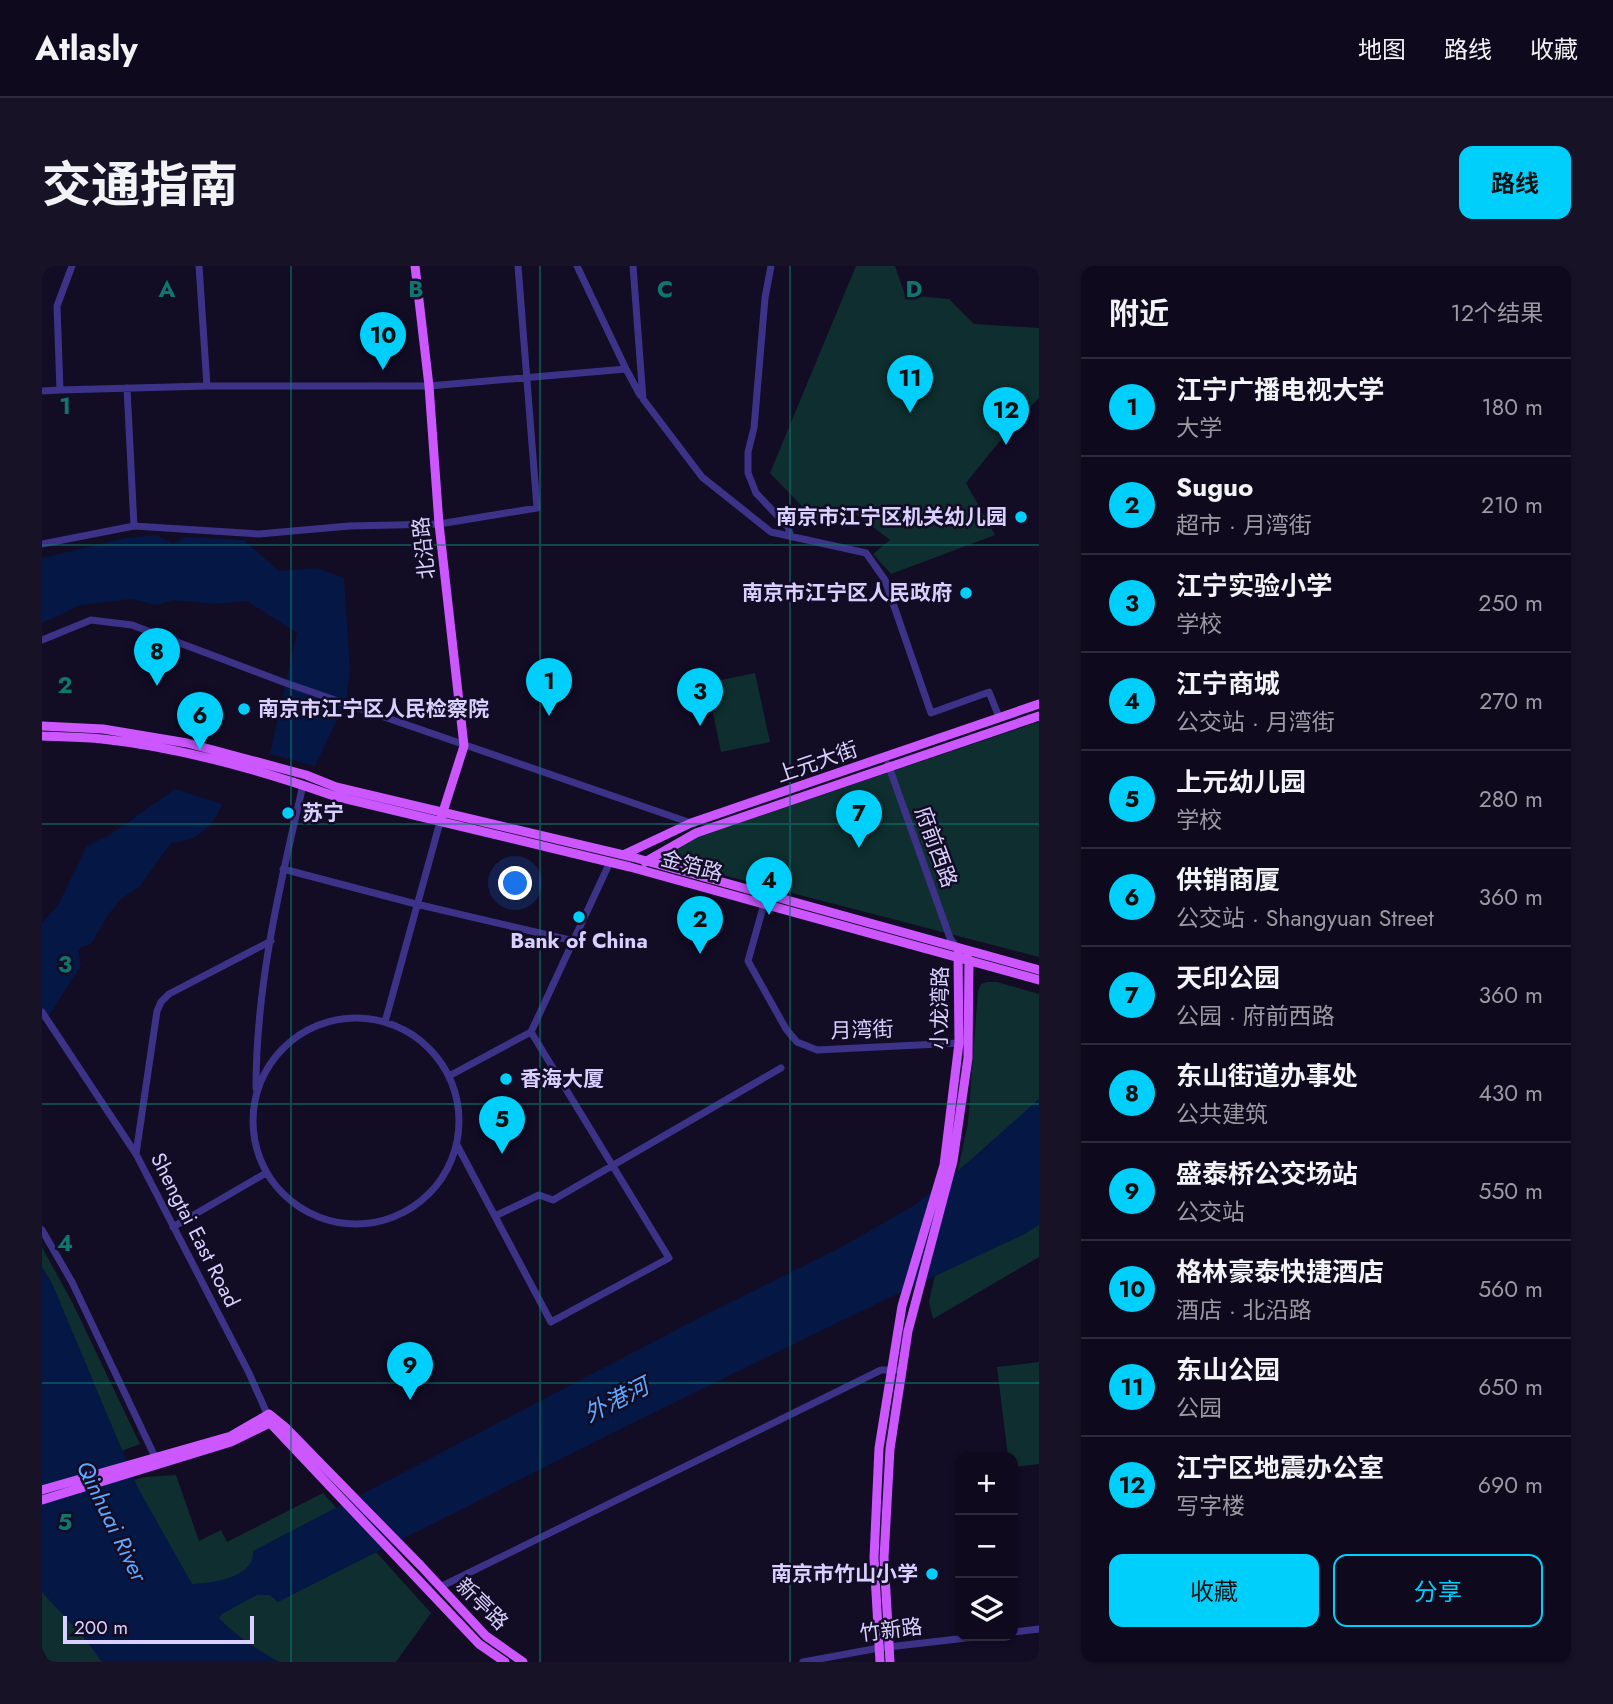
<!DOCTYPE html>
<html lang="zh">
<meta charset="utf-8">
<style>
body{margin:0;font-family:Jost,"Noto Sans SC",sans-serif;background:#171225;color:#f1f3f6}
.controls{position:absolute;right:21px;bottom:21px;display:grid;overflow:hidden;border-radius:14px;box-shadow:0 2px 5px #0004}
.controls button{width:63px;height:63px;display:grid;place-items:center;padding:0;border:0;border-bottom:2px solid #2e2a3b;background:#0e091c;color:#f1f3f6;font:35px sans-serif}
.scale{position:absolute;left:21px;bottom:18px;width:191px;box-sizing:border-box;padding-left:7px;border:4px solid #d9d0ff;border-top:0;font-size:19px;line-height:24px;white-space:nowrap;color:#d9d0ff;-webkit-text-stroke:5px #120c25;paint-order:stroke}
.you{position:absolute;left:474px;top:618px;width:24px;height:24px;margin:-18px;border:5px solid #fff;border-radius:50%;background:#1a73e8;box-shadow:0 0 0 10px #1a73e833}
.badge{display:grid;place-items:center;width:46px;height:46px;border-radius:50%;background:#00cffb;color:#111;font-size:23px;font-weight:700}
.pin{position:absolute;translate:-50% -58px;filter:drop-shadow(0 2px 4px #0008)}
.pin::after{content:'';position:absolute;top:37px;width:24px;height:21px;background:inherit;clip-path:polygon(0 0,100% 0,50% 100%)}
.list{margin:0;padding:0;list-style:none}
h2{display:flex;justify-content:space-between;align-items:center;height:91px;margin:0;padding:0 28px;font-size:30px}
h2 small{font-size:23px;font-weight:400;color:#9b9aa3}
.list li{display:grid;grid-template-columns:46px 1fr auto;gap:21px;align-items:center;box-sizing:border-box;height:98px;padding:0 28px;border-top:2px solid #2e2a3b}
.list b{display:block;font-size:26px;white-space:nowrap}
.list p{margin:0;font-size:23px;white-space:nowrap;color:#9b9aa3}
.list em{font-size:23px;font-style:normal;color:#9b9aa3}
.actions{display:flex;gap:14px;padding:21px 28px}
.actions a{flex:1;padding:16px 0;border:2px solid #00cffb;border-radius:14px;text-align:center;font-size:24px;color:#00cffb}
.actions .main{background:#00cffb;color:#111}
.icon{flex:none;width:38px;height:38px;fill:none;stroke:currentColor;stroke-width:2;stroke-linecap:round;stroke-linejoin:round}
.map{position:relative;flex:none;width:997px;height:1396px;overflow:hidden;border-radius:14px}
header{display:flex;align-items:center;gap:42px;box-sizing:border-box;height:98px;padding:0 35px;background:#0e091c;border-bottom:2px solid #2e2a3b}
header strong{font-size:33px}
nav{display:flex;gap:38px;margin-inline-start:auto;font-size:24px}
.intro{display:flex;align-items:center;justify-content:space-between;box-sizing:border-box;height:168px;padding:0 42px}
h1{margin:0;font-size:49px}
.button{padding:18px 32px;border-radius:14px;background:#00cffb;color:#111;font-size:24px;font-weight:700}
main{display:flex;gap:42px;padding:0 42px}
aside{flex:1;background:#0e091c;border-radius:14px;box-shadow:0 2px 5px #0004}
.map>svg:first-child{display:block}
.green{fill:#0f2e2f}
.water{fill:#051845}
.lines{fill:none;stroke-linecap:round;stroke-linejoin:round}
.minor{stroke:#3c3388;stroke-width:7}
.major{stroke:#cc57ff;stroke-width:9}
.grid{fill:none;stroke:#0f766e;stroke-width:2;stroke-opacity:0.55}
.poi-dot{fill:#00cffb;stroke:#120c25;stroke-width:2.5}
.labels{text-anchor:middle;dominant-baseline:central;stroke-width:5;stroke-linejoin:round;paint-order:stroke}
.poi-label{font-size:21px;font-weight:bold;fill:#d9d0ff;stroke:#120c25;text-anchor:end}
.street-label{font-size:21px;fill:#d9d0ff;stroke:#120c25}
.water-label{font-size:23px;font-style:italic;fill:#5ea9ff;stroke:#120c25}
.grid-label{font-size:23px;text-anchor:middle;font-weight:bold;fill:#0f766e;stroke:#120c25;stroke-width:5;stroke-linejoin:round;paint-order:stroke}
</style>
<header>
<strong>Atlasly</strong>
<nav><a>地图</a><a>路线</a><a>收藏</a></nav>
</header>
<div class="intro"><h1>交通指南</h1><a class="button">路线</a></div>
<main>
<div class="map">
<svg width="997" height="1396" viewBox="0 0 997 1396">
<rect width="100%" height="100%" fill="#120c25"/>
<!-- green -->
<path class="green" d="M814,0H853L863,29L907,33L932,58L997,62V132L968,162L924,217L953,269L849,308L831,288L848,274L809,244L775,256L728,207Z
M713,407L728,476L679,486L665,417Z
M997,456V691L619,593L655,571Z
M945,716H955L997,728V991L891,1053L887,1036L926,857L936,725L939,718Z
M0,981L31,1038L98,1178L74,1187L0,1097Z
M997,1096V1198L971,1201V1191H966L955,1101Z
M134,1209L157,1275L179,1264L185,1276L281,1227L389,1347L354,1396H7L0,1383V1243L102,1211Z"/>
<!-- water -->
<path class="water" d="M114,269L131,278L144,271L202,274L237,305L275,302L302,312L308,405L304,436L273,500L228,488L255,367L205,335L172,338L131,334L115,339L89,333L38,339L0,357V292L84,272Z
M133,523L180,538C169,564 157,573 129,577L98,620L79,633L66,649L49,678L39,681L36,686L39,699L5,753L0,746V657L16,639L45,580L69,568Z
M997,833V959L981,969C730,1085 483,1211 236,1336L228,1329H215L180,1348L177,1352C195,1371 216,1384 238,1396H60L43,1373L0,1326V1001L10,1017L96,1222L150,1318C170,1317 213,1312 211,1285L657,1052L794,984L873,939L925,897Z"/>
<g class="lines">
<!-- minor -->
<path class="minor" d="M157,0L165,120
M535,0L584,103L598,129
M591,0L601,133L660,211L729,266L824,287L843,314L889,447L947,426L957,451
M729,0L723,32L712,162L706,186V207L714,227L746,261L749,271
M85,122L92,260L217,268L307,260L397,258L495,242L476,0
M18,124L165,120H387L584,103
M0,125L18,124L15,40L30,0
M0,278L92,260
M0,374L49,354L90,359L241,416L649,557
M846,498L908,672L915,682
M241,603L374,638L532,675
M722,638L706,695L744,763L755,776L775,784L917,777
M0,746L94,888L207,1107L227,1152
M211 855a103 103 0 1 1 206 0a103 103 0 1 1-206 0Z
M343,756L398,556
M407,810L489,766L568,596
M214,822C214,719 238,618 261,519
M415,879L509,1056L627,992L489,766
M94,888L115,745L119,736L127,728L229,675
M453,950L497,929L511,934L739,802
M131,961L224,907
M0,964L30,1016L115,1195
M398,1321L839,1104H860
M971,1366L997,1363
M0,1394L1,1396
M761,1396L837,1382L942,1370"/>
<!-- major -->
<path class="major" d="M373,0L387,120L397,258L422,480L399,552
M0,460L61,463L145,477L264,509L294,521L590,591L997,704
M0,470C20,471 40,471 60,473C135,481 221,505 292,530L588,601L997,714
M581,589L649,557L997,438
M603,596L654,567L997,450
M0,1224L189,1170L227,1148L243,1161L379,1300L444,1370L481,1396
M0,1234L189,1176L228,1157L437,1378L463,1396
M838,1396L832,1292L837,1182L860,1040L902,899L917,777L916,687
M848,1396L842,1292L848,1183L866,1065L911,895L926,792L927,694L924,691"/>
</g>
<!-- grid -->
<path class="grid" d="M249,0V1396M498,0V1396M748,0V1396M0,279H997M0,558H997M0,838H997M0,1117H997"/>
<!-- markers -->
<g class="poi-dot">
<circle cx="979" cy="251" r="7"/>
<circle cx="924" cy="327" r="7"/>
<circle cx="202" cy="443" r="7"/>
<circle cx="246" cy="547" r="7"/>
<circle cx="537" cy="651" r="7"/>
<circle cx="464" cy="813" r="7"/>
<circle cx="890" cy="1308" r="7"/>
</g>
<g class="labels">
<!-- poi labels -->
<g class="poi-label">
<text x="965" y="251">南京市江宁区机关幼儿园</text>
<text x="910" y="327">南京市江宁区人民政府</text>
<text x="216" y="443" text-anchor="start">南京市江宁区人民检察院</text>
<text x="260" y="547" text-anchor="start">苏宁</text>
<text x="537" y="675" text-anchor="middle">Bank of China</text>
<text x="478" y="813" text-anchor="start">香海大厦</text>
<text x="876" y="1308">南京市竹山小学</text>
</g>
<!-- street labels -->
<g class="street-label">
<text transform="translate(382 282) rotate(-96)">北沿路</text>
<text transform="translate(775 496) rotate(-19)">上元大街</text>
<text transform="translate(894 581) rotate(70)">府前西路</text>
<text transform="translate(650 600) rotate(15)">金箔路</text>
<text transform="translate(898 742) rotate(-89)">小龙湾路</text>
<text transform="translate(820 764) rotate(-2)">月湾街</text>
<text transform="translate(153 964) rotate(63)">Shengtai East Road</text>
<text transform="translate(440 1338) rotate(45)">新亭路</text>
<text transform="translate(849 1364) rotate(-7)">竹新路</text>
</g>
<!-- water labels -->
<g class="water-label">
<text transform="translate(574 1134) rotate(-27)">外港河</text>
<text transform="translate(70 1255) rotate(64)">Qinhuai River</text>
</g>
</g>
<g class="grid-label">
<text x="125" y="31">A</text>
<text x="374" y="31">B</text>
<text x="623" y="31">C</text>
<text x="872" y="31">D</text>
<text x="23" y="148">1</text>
<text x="23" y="427">2</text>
<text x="23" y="706">3</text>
<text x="23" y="985">4</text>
<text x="23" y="1264">5</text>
</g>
</svg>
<div class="controls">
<button>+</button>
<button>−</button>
<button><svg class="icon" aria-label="layers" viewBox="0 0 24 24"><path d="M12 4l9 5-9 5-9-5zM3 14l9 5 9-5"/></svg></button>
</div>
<div class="scale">200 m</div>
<div class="you"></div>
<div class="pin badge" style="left:507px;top:450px">1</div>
<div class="pin badge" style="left:658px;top:688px">2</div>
<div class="pin badge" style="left:658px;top:460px">3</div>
<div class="pin badge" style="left:727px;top:649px">4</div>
<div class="pin badge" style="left:460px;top:888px">5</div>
<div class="pin badge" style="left:158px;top:484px">6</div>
<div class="pin badge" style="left:817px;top:582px">7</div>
<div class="pin badge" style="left:115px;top:420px">8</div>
<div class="pin badge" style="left:368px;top:1134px">9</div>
<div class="pin badge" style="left:341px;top:104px">10</div>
<div class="pin badge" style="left:868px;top:147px">11</div>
<div class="pin badge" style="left:964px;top:179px">12</div>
</div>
<aside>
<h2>附近<small>12个结果</small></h2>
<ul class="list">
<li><span class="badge">1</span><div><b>江宁广播电视大学</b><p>大学</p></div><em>180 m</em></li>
<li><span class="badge">2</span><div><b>Suguo</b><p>超市 · 月湾街</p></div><em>210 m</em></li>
<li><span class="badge">3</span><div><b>江宁实验小学</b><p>学校</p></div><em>250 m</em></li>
<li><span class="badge">4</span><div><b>江宁商城</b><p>公交站 · 月湾街</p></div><em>270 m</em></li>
<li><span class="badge">5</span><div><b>上元幼儿园</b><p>学校</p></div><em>280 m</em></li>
<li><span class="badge">6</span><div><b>供销商厦</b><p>公交站 · Shangyuan Street</p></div><em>360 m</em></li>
<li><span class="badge">7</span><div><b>天印公园</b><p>公园 · 府前西路</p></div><em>360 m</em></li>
<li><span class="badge">8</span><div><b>东山街道办事处</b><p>公共建筑</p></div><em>430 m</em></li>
<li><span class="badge">9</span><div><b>盛泰桥公交场站</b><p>公交站</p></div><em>550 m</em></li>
<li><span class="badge">10</span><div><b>格林豪泰快捷酒店</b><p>酒店 · 北沿路</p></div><em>560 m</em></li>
<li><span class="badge">11</span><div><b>东山公园</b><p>公园</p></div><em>650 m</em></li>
<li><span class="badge">12</span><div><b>江宁区地震办公室</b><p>写字楼</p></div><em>690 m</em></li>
</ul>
<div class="actions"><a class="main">收藏</a><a>分享</a></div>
</aside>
</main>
